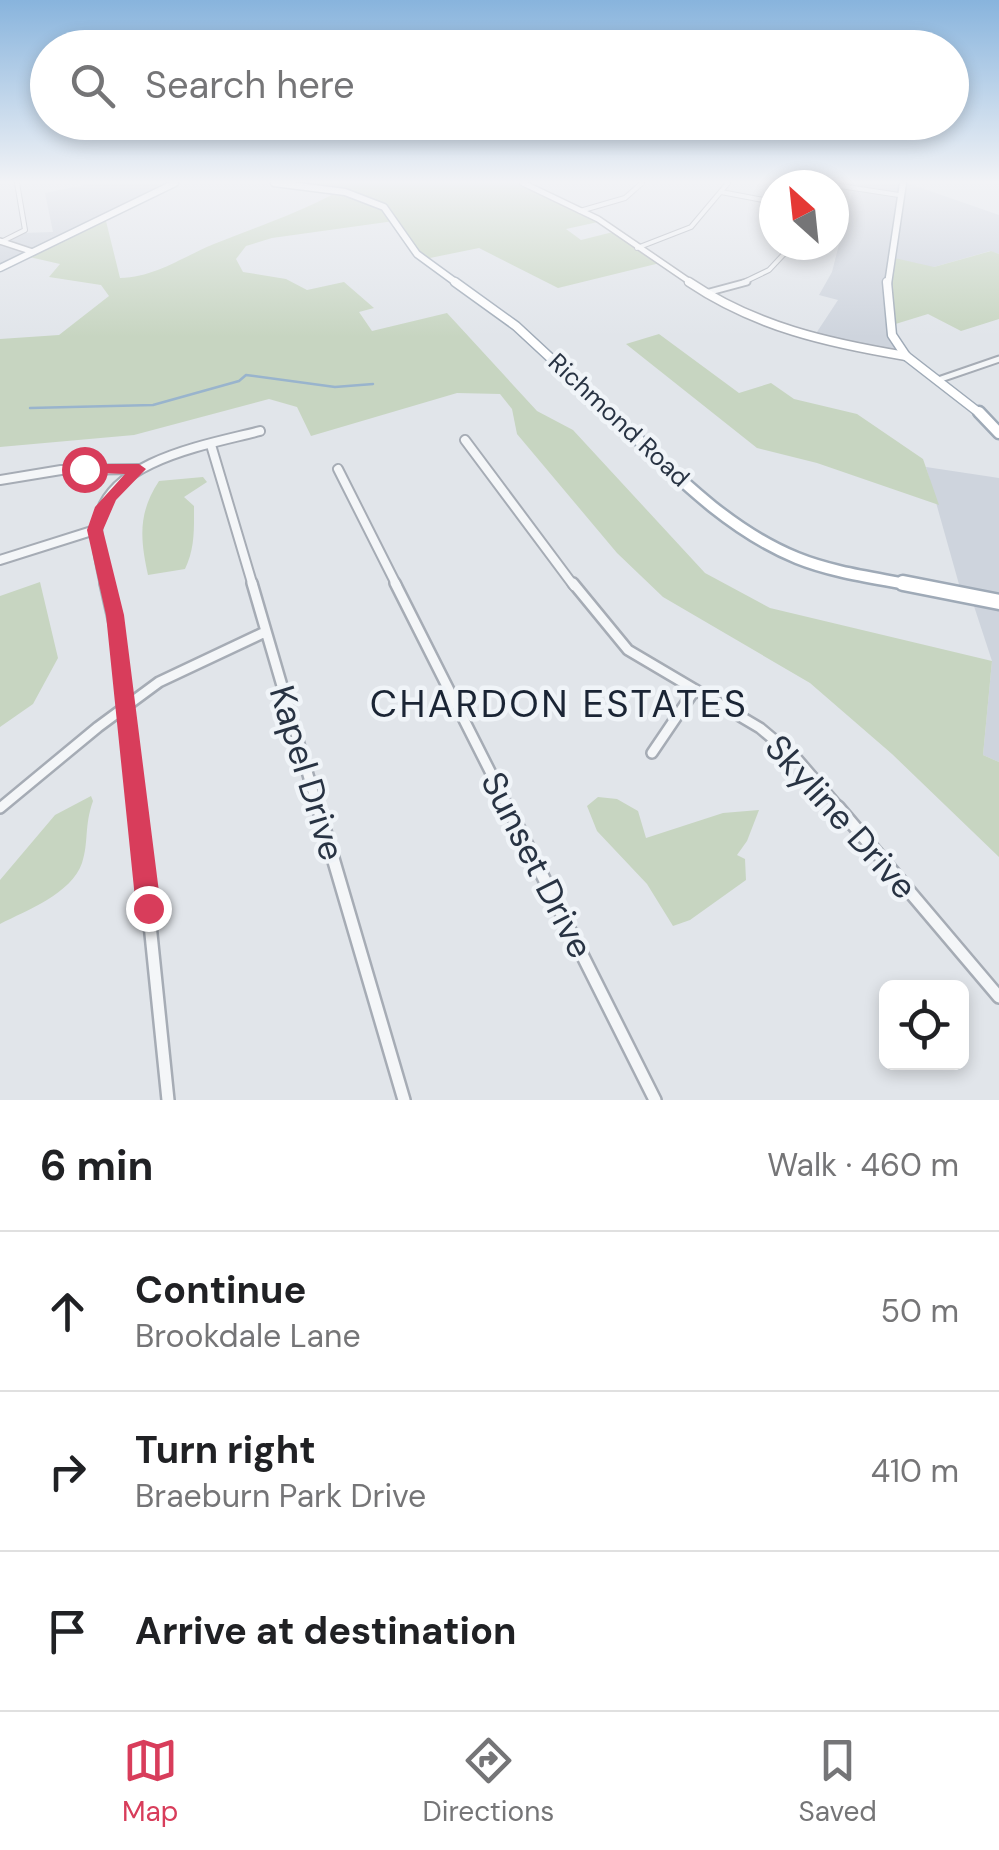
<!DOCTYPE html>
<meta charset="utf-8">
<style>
body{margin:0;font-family:"DM Sans",sans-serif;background:#f2f2f2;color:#202124}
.controls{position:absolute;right:30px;bottom:30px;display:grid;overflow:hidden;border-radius:15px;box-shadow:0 5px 15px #0003}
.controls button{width:90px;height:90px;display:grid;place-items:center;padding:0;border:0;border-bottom:2px solid #e0e0e0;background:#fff;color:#202124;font:50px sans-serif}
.compass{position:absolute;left:759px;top:170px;width:90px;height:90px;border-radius:50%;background:#fff;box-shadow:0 5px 15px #0003;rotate:333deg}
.stop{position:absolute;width:30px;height:30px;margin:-22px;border:8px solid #d83d5b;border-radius:50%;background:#fff}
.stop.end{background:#d83d5b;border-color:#fff;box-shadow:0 2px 10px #0008}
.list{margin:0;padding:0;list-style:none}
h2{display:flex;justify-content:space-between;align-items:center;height:130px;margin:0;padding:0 40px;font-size:42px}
h2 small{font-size:32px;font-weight:400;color:#757577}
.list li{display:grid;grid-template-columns:65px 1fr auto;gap:30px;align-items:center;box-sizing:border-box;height:160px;padding:0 40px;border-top:2px solid #e0e0e0}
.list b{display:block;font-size:38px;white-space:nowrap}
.list p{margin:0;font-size:32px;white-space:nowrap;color:#757577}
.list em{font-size:32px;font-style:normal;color:#757577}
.icon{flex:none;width:55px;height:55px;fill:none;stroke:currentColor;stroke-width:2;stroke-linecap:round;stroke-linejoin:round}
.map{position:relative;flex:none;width:999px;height:1100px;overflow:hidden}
.search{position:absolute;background:#fff;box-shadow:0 5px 15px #0003;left:30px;right:30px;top:30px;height:110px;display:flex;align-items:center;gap:25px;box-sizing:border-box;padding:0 35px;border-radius:55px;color:#757577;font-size:38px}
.sheet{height:610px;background:#fff}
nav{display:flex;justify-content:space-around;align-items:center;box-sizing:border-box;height:140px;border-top:2px solid #e0e0e0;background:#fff;font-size:28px;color:#757577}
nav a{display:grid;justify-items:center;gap:5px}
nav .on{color:#d83d5b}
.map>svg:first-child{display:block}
.built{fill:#ced4dd}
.green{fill:#c7d5c1}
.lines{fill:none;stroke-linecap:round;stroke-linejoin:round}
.stream{stroke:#99b4cd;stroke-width:2.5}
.street-far4-casing{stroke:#a6acb5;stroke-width:6}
.street-far3-casing{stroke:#a6acb5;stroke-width:9}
.street-far2-casing{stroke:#a6acb5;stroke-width:12}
.street-far1-casing{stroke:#a6acb5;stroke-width:14}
.street-casing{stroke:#a6acb5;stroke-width:16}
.secondary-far1-casing{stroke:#a6acb5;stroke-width:8}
.secondary-casing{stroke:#a6acb5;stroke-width:11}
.primary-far3-casing{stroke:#9faab7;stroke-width:9}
.primary-far2-casing{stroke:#9faab7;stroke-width:11}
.primary-far1-casing{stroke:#9faab7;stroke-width:15}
.primary-casing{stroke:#9faab7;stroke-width:19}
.street-far4{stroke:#f4f6f8;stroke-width:4}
.street-far3{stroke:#f4f6f8;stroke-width:5}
.street-far2{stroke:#f4f6f8;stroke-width:8}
.street-far1{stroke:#f4f6f8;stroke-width:9}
.street{stroke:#f4f6f8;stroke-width:11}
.secondary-far1{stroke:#fff;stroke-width:5}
.secondary{stroke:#fff;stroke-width:8}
.primary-far3{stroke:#fff;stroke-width:6}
.primary-far2{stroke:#fff;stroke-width:8}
.primary-far1{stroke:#fff;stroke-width:10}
.primary{stroke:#fff;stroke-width:14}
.route{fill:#d83d5b}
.labels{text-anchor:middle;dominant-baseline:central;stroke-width:9;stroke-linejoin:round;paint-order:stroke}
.far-street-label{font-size:25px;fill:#283343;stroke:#f0f4f8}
.near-street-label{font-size:35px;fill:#283343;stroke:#f0f4f8}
.near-neighbourhood-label{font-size:38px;letter-spacing:2.5px;fill:#1a2434;stroke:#f0f4f8}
</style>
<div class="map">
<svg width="999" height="1100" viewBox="0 0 999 1100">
<rect width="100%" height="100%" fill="#e1e5ea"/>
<!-- built -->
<path class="built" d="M95,183H158L159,186L0,268V241L21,233L53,232L45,193Z
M843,183H907L999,215V254L990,251L934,267L889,326L906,356L813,338L838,300L819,295L832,272L853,189L842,186Z
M926,467L999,478V762L983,755L992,661L971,597L962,595Z"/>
<!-- green -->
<path class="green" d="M282,183H532L598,222L566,229L581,240L613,232L660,263L558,288L479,248L425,259L394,221L272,238L246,246L236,259L243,272L286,279L307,290L344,282L374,308L359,312L372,331L447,313L537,411L573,430L705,573L770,608L992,661L983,755L999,762V857L892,754L810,683L663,597L617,553L517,434L512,409L500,394L457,393L311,436L297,407L269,399L134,435L0,447V339L59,335L109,296L101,285L49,277L60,264L25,256L105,217L120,278C156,277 182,257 214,244C256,227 297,214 337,192Z
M991,251L999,254V319L961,331L928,314L889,326L890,257L934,267Z
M659,334L739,393L771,383L794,399L857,414L923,459L939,505L817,463L757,448L626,344Z
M203,477L207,482L184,497L194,506C194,529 195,548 185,569L148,575C140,538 138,513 159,481Z
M40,582L58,658L33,704L0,727V596Z
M91,796L93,801C84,826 89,842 82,863C71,894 27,910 0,924V880L55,815Z
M598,797L617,799L638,811L646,838L723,813L759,810L747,841L737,855L745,859L746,880L690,920L673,926L647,884L597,831L587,806Z"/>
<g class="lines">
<!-- stream -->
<path class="stream" d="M30,408L153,405L239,381L246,375L335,387L373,384"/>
<!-- street-far4 casing -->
<g class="street-far4-casing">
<path id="street-far4" d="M816,183L832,185
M834,185L899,195
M721,192L774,202
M580,211L625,198L642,183
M774,222L769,232L774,239
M1,242L25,230L17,183
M637,248L691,227L728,183
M740,284L769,270L784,254L782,245"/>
</g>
<!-- street-far3 casing -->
<g class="street-far3-casing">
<path id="street-far3" d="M706,293L747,282
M938,380L999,359"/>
</g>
<!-- street-far2 casing -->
<g class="street-far2-casing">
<path id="street-far2" d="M465,440L574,586
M211,445L253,586
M338,469L397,586
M0,480L61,470L139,469
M0,560L95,530
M105,586C101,566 95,544 98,523C106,460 211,444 260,431"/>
</g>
<!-- street-far1 casing -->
<g class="street-far1-casing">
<path id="street-far1" d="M105,583L119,645L138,809
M252,583L318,809
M395,583L509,809
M573,583L628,650L760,728L797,759L840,809
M652,753L694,691
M0,808L98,727L159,682L265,632"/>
</g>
<!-- street casing -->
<g class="street-casing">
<path id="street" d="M138,807L168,1100
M318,807L404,1100
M508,807L655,1100
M838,807L999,997"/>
</g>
<!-- secondary-far1 casing -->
<g class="secondary-far1-casing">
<path id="secondary-far1" d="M523,183L598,219L693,284
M0,241L33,252"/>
</g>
<!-- secondary casing -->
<g class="secondary-casing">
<path id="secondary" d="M689,282C756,327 828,343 906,356"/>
</g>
<!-- primary-far3 casing -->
<g class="primary-far3-casing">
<path id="primary-far3" d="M274,183L345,192L384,207L417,254L458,284
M0,268L175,183
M888,284L903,183"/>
</g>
<!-- primary-far2 casing -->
<g class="primary-far2-casing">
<path id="primary-far2" d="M455,282L516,326L612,415
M887,282L892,335L906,356L982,415"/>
</g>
<!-- primary-far1 casing -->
<g class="primary-far1-casing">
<path id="primary-far1" d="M609,412C666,465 723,528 797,558C834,573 877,578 916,586
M979,412L999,433"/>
</g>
<!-- primary casing -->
<g class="primary-casing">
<path id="primary" d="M903,583L999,602"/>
</g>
<!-- street-far4 -->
<use href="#street-far4" class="street-far4"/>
<!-- street-far3 -->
<use href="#street-far3" class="street-far3"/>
<!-- street-far2 -->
<use href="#street-far2" class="street-far2"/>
<!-- street-far1 -->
<use href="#street-far1" class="street-far1"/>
<!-- street -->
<use href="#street" class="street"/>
<!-- secondary-far1 -->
<use href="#secondary-far1" class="secondary-far1"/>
<!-- secondary -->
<use href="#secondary" class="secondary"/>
<!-- primary-far3 -->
<use href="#primary-far3" class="primary-far3"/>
<!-- primary-far2 -->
<use href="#primary-far2" class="primary-far2"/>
<!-- primary-far1 -->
<use href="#primary-far1" class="primary-far1"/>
<!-- primary -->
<use href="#primary" class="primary"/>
</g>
<!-- sky -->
<linearGradient id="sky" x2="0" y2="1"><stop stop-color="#88b4dd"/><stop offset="0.54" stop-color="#f2f3f6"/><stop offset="1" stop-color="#f2f3f6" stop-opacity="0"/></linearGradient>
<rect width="999" height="337" fill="url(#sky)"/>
<!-- route -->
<path class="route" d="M84,464H139L146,469L116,500L103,530L124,615L161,908L157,916L148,920L140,916L136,908L106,615L87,530L95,507L125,474L78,472V466Z"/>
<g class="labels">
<!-- far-street labels -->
<g class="far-street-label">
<text transform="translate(619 420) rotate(43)">Richmond Road</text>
</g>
<!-- near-street labels -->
<g class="near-street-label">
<text transform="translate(307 773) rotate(73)">Kapel Drive</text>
<text transform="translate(841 817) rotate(48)">Skyline Drive</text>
<text transform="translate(537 865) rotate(63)">Sunset Drive</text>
</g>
<!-- near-neighbourhood labels -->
<g class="near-neighbourhood-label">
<text x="559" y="704">CHARDON ESTATES</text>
</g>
</g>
</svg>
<div class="controls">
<button><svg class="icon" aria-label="locate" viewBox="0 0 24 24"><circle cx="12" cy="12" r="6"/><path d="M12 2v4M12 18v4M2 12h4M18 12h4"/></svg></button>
</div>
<svg class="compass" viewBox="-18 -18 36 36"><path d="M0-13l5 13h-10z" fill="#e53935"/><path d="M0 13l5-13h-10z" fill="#757577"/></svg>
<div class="stop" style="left:84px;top:469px"></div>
<div class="stop end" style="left:148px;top:908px"></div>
<div class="search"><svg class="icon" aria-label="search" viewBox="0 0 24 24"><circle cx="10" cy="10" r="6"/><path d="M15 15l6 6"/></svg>Search here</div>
</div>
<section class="sheet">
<h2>6 min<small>Walk · 460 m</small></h2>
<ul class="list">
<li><svg class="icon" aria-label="ahead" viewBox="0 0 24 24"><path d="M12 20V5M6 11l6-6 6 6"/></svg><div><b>Continue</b><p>Brookdale Lane</p></div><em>50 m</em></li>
<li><svg class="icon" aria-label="right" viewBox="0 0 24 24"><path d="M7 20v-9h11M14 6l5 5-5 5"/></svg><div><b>Turn right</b><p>Braeburn Park Drive</p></div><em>410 m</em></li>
<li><svg class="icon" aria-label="arrive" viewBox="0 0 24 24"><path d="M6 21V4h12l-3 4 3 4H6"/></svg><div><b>Arrive at destination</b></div></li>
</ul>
</section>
<nav>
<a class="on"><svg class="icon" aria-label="map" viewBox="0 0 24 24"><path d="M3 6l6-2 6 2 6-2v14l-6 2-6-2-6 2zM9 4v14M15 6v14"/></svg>Map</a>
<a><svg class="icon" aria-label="directions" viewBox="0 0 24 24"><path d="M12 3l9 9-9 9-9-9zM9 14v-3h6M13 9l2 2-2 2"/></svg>Directions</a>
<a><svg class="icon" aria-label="saved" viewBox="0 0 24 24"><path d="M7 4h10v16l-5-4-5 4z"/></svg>Saved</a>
</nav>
